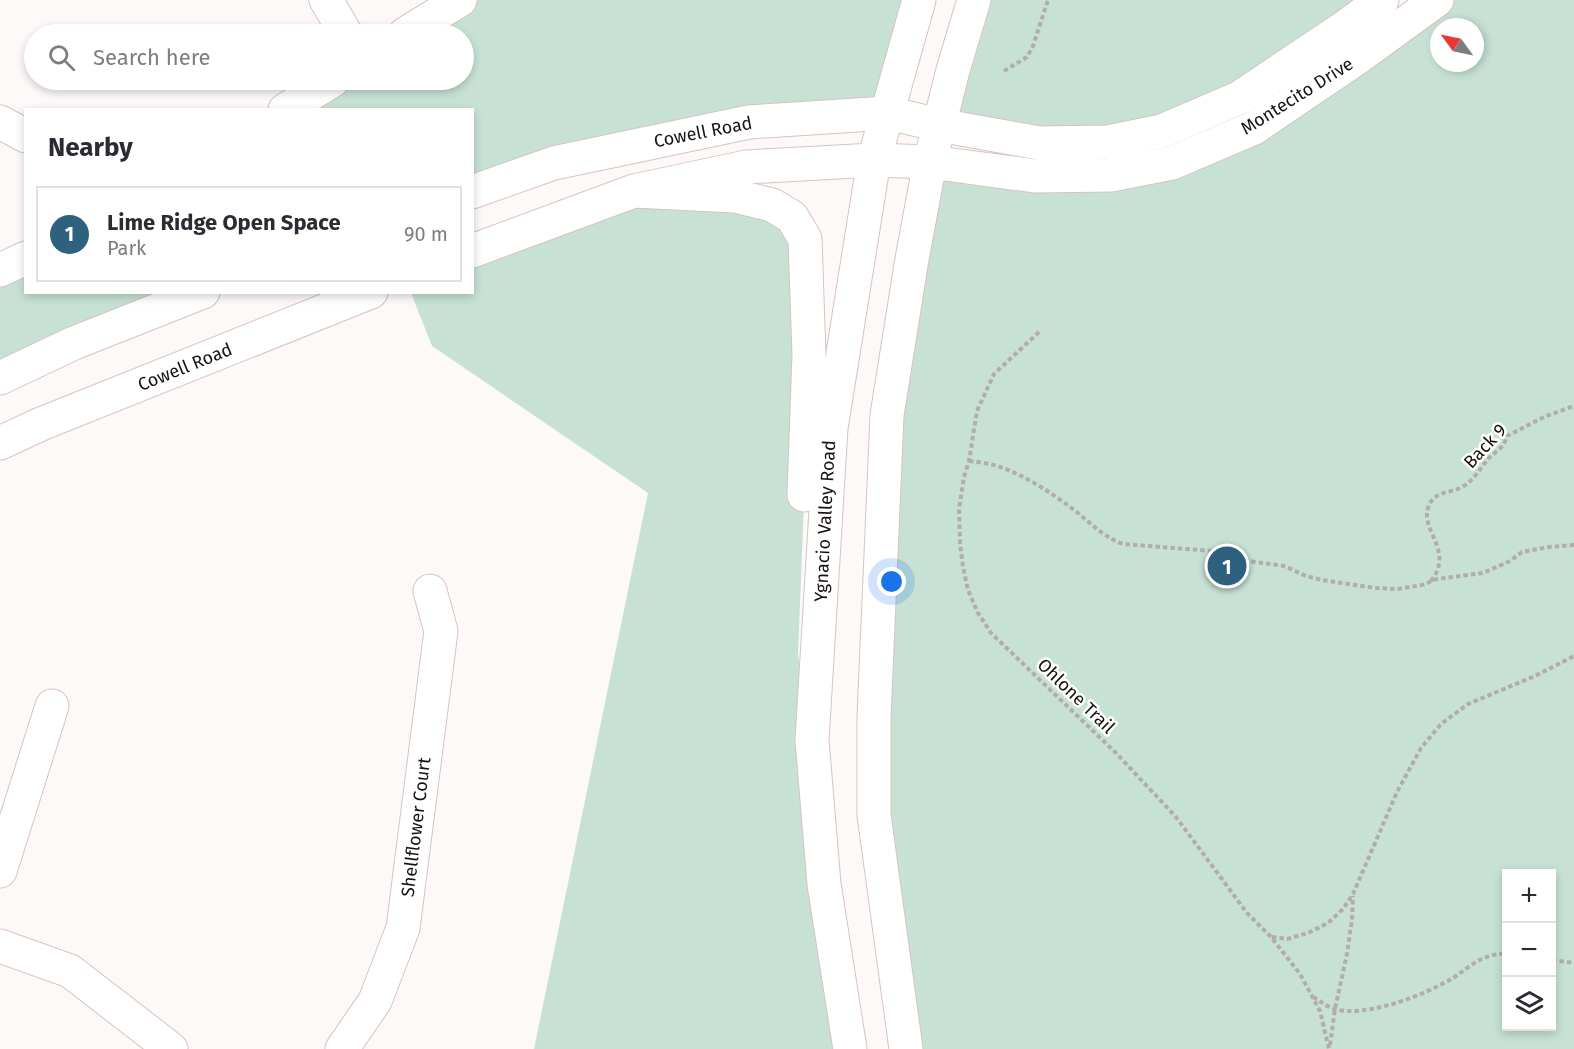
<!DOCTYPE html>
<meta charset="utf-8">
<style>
body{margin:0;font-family:"Fira Sans",sans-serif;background:#f2f2f3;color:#2b2b33}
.controls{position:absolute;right:18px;bottom:18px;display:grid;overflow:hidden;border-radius:0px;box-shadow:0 3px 9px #0003}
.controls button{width:54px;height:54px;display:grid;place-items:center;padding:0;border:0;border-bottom:2px solid #e1e1e2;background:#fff;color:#2b2b33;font:30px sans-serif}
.compass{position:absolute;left:1430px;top:18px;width:54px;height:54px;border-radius:50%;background:#fff;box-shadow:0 3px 9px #0003;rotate:303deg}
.you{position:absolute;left:892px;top:582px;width:21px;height:21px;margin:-15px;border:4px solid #fff;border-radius:50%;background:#1a73e8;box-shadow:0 0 0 9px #1a73e833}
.badge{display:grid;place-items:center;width:39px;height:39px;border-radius:50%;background:#2d617d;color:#fff;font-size:20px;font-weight:700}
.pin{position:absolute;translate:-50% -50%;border:3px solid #fff;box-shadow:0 2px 6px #0006}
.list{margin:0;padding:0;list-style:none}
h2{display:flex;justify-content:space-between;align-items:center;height:78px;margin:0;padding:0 24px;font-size:26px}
h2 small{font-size:20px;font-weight:400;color:#7c7c81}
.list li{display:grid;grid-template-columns:39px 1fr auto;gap:18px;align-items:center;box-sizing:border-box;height:96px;margin:0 12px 12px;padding:0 12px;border:2px solid #e1e1e2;border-radius:0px}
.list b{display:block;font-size:22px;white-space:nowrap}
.list p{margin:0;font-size:20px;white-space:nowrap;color:#7c7c81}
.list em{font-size:20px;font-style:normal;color:#7c7c81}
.icon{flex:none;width:33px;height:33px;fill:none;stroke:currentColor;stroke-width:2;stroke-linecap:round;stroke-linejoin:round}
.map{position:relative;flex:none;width:1574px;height:1049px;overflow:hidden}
.search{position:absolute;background:#fff;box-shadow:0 3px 9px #0003;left:24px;top:24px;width:450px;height:66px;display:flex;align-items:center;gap:15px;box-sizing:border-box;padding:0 21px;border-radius:33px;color:#7c7c81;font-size:22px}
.panel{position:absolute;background:#fff;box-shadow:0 3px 9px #0003;left:24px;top:108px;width:450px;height:186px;border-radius:0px}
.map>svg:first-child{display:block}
.green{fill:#c7e2d5;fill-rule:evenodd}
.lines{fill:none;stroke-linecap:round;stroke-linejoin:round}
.minor-casing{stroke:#d6c4bd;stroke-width:35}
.highway-casing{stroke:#d6c4bd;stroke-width:35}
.path{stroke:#b1adab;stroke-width:4;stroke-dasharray:4.5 3;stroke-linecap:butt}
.minor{stroke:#fff;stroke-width:33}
.highway{stroke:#fff;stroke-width:33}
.labels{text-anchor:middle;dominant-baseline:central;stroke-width:5;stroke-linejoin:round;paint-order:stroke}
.street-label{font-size:18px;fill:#18120f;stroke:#fff}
</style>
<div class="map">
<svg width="1574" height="1049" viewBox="0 0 1574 1049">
<rect width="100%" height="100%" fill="#fdf9f8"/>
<!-- green -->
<path class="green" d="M460,0H919L888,113L749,122L473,192L472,110H285L333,80H464V34H405Z
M974,0H1382L1162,131L939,125Z
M1437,0H1574V1049H906L874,717L887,415L930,162L1172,163ZM1439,27H1475V63H1439ZM1506,874H1552V1026H1506Z
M634,191L792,217L808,401L798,655L812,740L850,1049H534L648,493L432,346L411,293L472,292L473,251Z
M25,258L26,292L203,293L0,378V270Z"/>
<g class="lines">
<!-- minor casing -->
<g class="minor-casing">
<path id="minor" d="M326,0L346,34
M405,34L460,0
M285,110L333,80
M0,122L26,136
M472,192L554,163L749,122L888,113L939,125L1039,143L1108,142L1162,131L1239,98L1342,29L1382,0
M472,251L634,191L746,167L874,160L930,162L1035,176L1111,175L1172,163L1254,128L1360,56L1437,0
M0,270L26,258
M0,378L74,343L203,292
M0,443L41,424L371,292
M0,871L52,706
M0,946L70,971L171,1049
M342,1049L375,1001L403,928L441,631L430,591"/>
</g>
<!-- highway casing -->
<g class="highway-casing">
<path id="highway" d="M634,191L735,196L772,205L792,217L805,239L809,355L804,495
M850,1049L824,884L812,740L831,428L874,160L919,0
M906,1049L874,815V717L887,415L912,259L930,162L953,70L974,0"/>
</g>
<!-- path -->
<path class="path" d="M1004,71L1027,57L1033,46L1048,0
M1039,332L994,374L977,411L969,461L964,477L959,509L960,543L963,567L968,590L978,613L991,633L1115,752L1176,817L1247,913L1271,937L1300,974L1320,1011L1329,1049
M969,461C978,462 988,463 997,466C1023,474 1052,493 1074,510C1090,522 1103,537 1123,544L1212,551L1235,559L1284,566L1306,576L1322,580L1375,588L1398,589L1422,585L1437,579L1483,573L1510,561L1522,552L1549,547L1574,545
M1431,581C1456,549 1416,529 1430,503C1437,491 1451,493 1462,487C1475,480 1480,468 1490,457C1494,453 1500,450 1503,445C1505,442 1506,439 1507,436L1546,416L1574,406
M1272,937L1287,939L1308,933L1328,923L1343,909L1353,894L1397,792L1421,748L1441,724L1468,704L1535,676L1574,656
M1552,960L1574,963
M1313,997C1320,1001 1326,1006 1334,1009C1366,1018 1425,995 1453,978C1471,966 1483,953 1506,954
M1330,1045L1335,1009L1347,954L1352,919L1353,896"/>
<!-- minor -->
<use href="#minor" class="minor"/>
<!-- highway -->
<use href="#highway" class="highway"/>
</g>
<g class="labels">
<!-- street labels -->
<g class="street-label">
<text transform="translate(1297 96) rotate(-32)">Montecito Drive</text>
<text transform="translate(703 132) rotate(-11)">Cowell Road</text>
<text transform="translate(185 367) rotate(-22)">Cowell Road</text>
<text transform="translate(1485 446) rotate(-47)">Back 9</text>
<text transform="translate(825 521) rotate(-87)">Ygnacio Valley Road</text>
<text transform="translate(1076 696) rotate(44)">Ohlone Trail</text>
<text transform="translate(416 827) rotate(-83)">Shellflower Court</text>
</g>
</g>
</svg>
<div class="controls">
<button>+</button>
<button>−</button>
<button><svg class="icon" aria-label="layers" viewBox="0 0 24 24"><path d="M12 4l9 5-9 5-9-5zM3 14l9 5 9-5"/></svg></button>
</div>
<svg class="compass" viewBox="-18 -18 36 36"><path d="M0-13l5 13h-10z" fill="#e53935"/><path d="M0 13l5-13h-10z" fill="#7c7c81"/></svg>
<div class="you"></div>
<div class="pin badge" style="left:1227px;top:566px">1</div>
<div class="search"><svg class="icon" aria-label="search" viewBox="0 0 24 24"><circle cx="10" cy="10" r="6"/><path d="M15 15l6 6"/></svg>Search here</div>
<section class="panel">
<h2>Nearby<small></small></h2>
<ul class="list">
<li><span class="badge">1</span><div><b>Lime Ridge Open Space</b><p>Park</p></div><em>90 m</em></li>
</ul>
</section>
</div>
